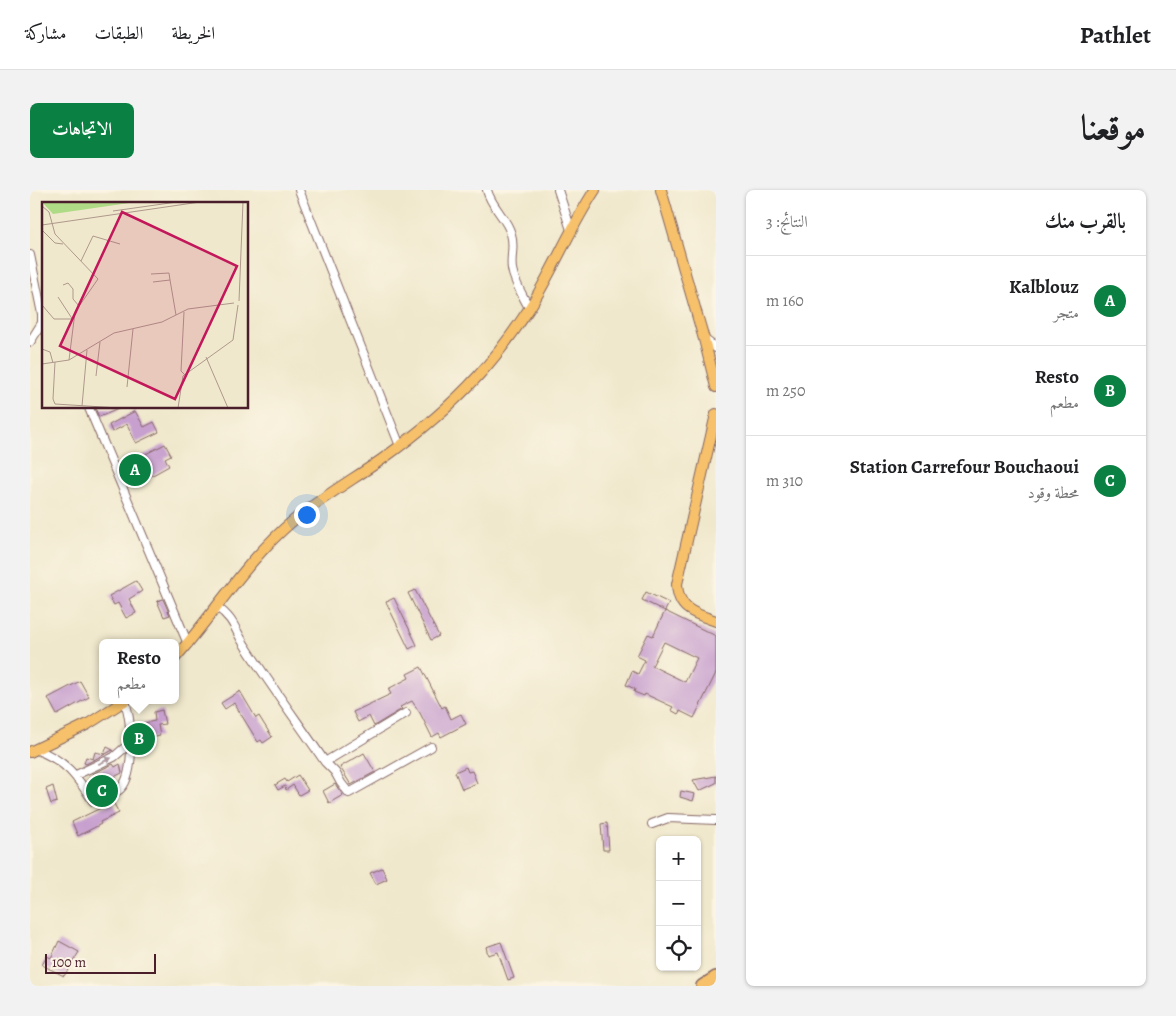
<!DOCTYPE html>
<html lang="ar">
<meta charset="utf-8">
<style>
body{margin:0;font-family:Alegreya,Amiri,serif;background:#f2f2f2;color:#202124;direction:rtl}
.controls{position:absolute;right:15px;bottom:15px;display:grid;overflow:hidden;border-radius:8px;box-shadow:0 1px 4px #0004}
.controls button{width:45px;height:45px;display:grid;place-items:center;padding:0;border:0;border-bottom:1px solid #e0e0e0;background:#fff;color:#202124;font:25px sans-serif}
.scale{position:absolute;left:15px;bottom:12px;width:111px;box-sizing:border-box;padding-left:5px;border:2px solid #4a1f2b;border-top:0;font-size:14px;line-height:18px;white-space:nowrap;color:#4a1f2b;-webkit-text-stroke:4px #fcf5e5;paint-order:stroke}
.you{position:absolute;left:276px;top:324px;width:18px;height:18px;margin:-12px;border:4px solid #fff;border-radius:50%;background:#1a73e8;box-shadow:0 0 0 8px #1a73e833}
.badge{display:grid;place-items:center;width:32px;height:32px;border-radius:50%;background:#0b8043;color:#fff;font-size:16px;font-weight:700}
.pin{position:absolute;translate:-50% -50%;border:2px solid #fff;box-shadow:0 1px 5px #0006}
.popup{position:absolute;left:69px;top:449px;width:80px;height:65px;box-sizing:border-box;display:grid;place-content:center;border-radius:8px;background:#fff;filter:drop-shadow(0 1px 4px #0005);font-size:16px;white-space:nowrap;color:#757577}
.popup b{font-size:19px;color:#202124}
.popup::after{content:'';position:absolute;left:50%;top:100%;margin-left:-10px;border:10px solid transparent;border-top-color:#fff}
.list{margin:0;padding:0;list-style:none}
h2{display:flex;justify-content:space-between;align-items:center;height:65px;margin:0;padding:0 20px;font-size:21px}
h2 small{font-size:16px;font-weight:400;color:#757577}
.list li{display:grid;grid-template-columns:32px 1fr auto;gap:15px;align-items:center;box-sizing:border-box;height:90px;padding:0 20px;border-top:1px solid #e0e0e0}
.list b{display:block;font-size:19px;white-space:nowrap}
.list p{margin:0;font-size:16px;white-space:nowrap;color:#757577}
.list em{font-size:16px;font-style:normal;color:#757577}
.icon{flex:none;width:28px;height:28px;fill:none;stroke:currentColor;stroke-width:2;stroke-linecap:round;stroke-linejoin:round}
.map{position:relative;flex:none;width:686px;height:796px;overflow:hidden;direction:ltr;border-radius:8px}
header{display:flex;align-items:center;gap:30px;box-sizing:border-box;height:70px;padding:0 25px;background:#fff;border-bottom:1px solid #e0e0e0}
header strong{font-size:24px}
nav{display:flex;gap:28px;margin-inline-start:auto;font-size:18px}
.intro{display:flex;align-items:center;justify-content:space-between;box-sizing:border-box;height:120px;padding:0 30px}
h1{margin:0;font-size:35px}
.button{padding:12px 22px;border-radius:8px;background:#0b8043;color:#fff;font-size:18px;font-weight:700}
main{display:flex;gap:30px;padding:0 30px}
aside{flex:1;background:#fff;border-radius:8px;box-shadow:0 1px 4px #0004}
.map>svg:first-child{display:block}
.building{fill:#c8a0cf;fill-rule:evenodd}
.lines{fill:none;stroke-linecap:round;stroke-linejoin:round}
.minor-casing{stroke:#846563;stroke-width:10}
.major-casing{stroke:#846563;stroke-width:12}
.highway-casing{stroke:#846563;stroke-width:14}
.minor{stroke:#fff;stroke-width:8}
.major{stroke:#f6c16b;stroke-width:10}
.highway{stroke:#f6c16b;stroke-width:11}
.oneway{fill:#ae9aa0}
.inset-road{fill:none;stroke:#ae988c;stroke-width:1}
.view{fill:#c2185b;fill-opacity:0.15;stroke:#c2185b;stroke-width:2.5}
.inset-edge{fill:none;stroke:#4a1f2b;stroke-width:2.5}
</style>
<header>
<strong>Pathlet</strong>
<nav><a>الخريطة</a><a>الطبقات</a><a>مشاركة</a></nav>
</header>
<div class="intro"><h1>موقعنا</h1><a class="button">الاتجاهات</a></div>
<main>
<aside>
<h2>بالقرب منك<small>النتائج: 3</small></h2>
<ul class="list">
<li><span class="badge">A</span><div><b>Kalblouz</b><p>متجر</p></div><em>160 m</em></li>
<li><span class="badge">B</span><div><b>Resto</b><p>مطعم</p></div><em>250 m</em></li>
<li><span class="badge">C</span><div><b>Station Carrefour Bouchaoui</b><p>محطة وقود</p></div><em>310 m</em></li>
</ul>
</aside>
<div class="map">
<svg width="686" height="796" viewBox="0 0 686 796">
<rect width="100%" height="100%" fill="#fcf5e5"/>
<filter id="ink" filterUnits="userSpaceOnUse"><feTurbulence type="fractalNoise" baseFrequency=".02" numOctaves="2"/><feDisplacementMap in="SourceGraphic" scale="10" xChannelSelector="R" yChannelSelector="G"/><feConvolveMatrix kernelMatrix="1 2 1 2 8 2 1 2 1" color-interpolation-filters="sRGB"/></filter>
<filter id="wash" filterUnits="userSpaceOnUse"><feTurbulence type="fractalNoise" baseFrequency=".0096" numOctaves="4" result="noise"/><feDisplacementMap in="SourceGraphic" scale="20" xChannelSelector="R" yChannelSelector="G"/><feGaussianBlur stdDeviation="1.12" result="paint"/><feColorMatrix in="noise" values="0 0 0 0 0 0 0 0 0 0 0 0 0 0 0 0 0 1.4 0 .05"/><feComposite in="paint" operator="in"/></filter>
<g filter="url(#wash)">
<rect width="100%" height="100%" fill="#f0e8cc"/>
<g id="blocks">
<!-- building -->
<path class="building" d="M65,218H91L69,227Z
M105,221L114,237L124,232L129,242L106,253L97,234L82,242L79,235Z
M135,254L141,265L135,268L139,276L103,296L99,288L104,285L100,279L111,273L108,268Z
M106,391L112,401L99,409L106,423L96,428L88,413L84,415L79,406Z
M385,400L409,446L401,450L378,403Z
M616,402L639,413L635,421L612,410Z
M364,408L387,455L379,459L356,412Z
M133,409L140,425L134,427L127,411Z
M635,421L686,446V483L664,528L650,521L648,524L641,520L643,517L615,504L614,506L604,502L605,499L596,495L602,481L608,484L615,470L607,466L618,444L623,446ZM634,452L667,468L655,492L622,476Z
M391,477L412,518L415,516L421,529L431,524L436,534L411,547L409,543L402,547L390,523L382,511L370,517L372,519L344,536L339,526L328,532L323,522L361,504L358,499L379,488L377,484Z
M50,491L59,507L27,525L18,508Z
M210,501L226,528L229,526L242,547L233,553L231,550L228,552L204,513L195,519L191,513Z
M132,520L135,534L128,535L130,546L117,549L114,533L125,531L124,522Z
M77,557L83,560L56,574L54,573L56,567L63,569L65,562L74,564Z
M334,563L345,582L321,595L310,577Z
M83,574L85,577L90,574L92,583L78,590L81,598L70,602L62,584Z
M436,577L438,582L442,581L447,593L432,599L425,582Z
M268,585L278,600L269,605L263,595L256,600L255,596L248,600L245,595L255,589L257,592Z
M686,586V593L669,601L663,590Z
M305,594L313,605L299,613L293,601Z
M23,596L27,612L21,614L16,599Z
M651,601L665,604L663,611L650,607Z
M83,612L89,623L70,632L71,634L48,646L42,632Z
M577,633L579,660H573L571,634Z
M352,678L357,689L346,694L340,683Z
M29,751L49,762L34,786L12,775L17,766L21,768Z
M471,752L484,788L478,790L468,762L458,765L456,757Z"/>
</g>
</g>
<g filter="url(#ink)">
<use href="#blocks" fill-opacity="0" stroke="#846563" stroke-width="1"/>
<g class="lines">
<!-- minor casing -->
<g class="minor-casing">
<path id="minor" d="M269,0L370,256
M457,0C461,17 477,28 481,44C485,56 480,67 482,79C484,92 493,106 499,118
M528,0L541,40
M0,65L12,124V133L0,152
M674,149L686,158
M59,218L158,454
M187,417C205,430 204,439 216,457C241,496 269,534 295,572L376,523
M5,559C36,571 45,584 63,611C70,607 82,605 89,600C106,587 102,530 95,512
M295,572L305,582L311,593L319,603L401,557
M46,585L84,567L100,553
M622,634L638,628L686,630"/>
</g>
<!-- major casing -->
<g class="major-casing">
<path id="major" d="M631,0L674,149L686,197
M686,224L647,394C648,420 665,424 686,431
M145,468C185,423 217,369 264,330C291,308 322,290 351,270C386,245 419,218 448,186C467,165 484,142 499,119C523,81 540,38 565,0
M0,562L58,534L96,510"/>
</g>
<!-- highway casing -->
<g class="highway-casing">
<path id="highway" d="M672,796L686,787"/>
</g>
<!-- minor -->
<use href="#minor" class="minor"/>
<!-- major -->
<use href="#major" class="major"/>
<!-- highway -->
<use href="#highway" class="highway"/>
</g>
<!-- one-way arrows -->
<defs><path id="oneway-solid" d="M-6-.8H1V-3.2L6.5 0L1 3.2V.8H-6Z" transform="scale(1.25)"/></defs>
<use class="oneway" href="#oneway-solid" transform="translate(75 571) rotate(-25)"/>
</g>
<!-- overview -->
<g transform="translate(12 12)">
<rect width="206" height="206" fill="#f0e8cc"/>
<path d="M0,0H94L11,12Z" fill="#afdb87"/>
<path class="inset-road" d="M0,4L7,10L13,32L56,77L33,110L27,158M71,9L135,0M0,23L158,0M0,28L13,41L21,42M39,59L51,34L78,42M109,72L127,71L128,78M111,80L128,78L134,113M21,83L26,81L31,87V97L37,104M16,95L31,118M197,99L201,0M0,103L12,117H30M142,110L139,169L143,173M0,147L8,150L11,161M164,155L186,206M13,160L11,197L13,202L77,206M0,162L27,158L72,131L120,120L146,107L192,101M54,174L58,140M85,185L91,127M40,204L45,148M136,206L141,174L191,138L196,103"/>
<path class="view" d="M80,10L195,64L133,197L18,144Z"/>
<rect width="206" height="206" class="inset-edge"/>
</g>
</svg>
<div class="controls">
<button>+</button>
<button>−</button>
<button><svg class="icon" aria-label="locate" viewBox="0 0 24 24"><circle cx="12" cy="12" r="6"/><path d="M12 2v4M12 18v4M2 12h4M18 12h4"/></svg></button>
</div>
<div class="scale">100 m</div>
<div class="you"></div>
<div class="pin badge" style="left:105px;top:280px">A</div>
<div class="pin badge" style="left:109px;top:549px">B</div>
<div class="popup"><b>Resto</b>مطعم</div>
<div class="pin badge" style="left:72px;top:601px">C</div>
</div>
</main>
